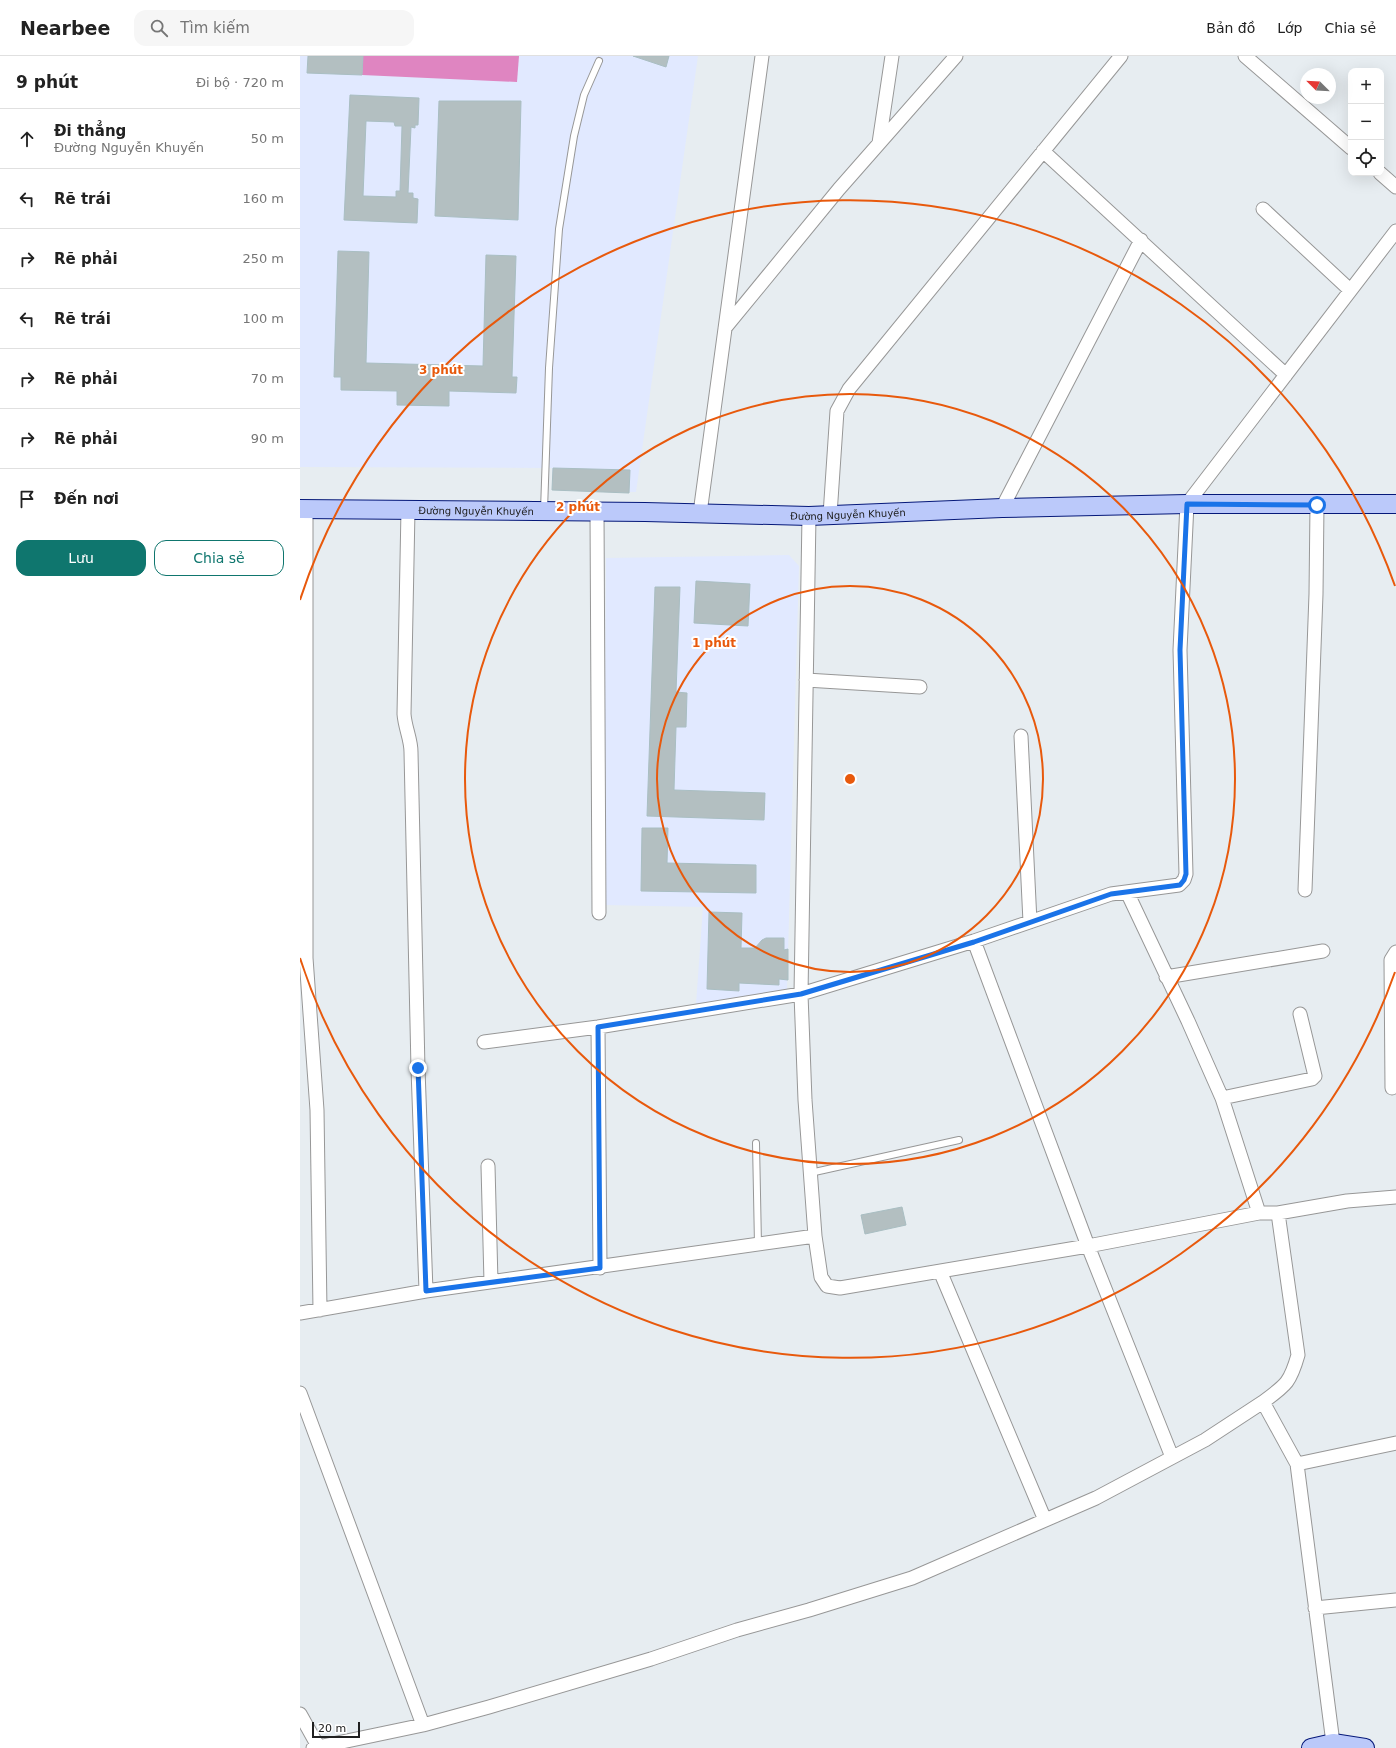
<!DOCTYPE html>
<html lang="vi">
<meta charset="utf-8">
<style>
body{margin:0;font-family:"DejaVu Sans",sans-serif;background:#f6f6f6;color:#222}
.controls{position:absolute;right:12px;top:12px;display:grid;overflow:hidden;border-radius:8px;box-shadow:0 4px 16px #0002}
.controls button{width:36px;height:36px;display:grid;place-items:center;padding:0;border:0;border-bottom:1px solid #e0e0e0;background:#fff;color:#222;font:20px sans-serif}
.compass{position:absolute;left:1000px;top:12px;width:36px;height:36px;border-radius:50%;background:#fff;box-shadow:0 4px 16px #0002;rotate:294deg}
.scale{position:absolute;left:12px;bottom:10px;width:48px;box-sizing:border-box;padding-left:4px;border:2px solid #202020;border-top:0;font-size:11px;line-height:14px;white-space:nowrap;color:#202020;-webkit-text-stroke:3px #fff;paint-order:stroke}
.stop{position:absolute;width:12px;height:12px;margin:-9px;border:3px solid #1a73e8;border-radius:50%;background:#fff}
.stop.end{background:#1a73e8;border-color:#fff;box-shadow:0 1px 4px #0008}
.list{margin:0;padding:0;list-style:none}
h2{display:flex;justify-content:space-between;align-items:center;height:52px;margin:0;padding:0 16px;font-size:17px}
h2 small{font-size:13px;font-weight:400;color:#767676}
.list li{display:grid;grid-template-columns:26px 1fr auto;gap:12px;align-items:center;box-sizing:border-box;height:60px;padding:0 16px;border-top:1px solid #e0e0e0}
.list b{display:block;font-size:15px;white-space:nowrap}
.list p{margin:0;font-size:13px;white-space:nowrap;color:#767676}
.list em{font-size:13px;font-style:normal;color:#767676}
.actions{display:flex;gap:8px;padding:12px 16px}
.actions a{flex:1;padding:9px 0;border:1px solid #0f766e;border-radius:12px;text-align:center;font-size:14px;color:#0f766e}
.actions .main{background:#0f766e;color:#fff}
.icon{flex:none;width:22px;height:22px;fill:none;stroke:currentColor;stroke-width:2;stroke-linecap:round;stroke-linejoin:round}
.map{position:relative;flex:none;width:1096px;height:1692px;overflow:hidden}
header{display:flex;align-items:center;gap:24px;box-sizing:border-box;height:56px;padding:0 20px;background:#fff;border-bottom:1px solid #e0e0e0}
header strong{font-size:19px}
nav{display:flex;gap:22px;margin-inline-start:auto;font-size:14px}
.search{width:280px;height:36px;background:#f6f6f6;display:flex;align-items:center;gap:10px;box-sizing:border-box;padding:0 14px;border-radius:12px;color:#767676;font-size:15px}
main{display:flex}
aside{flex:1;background:#fff}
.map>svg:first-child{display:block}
.education{fill:#e1e9ff}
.pitch{fill:#df85c1}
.building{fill:#b3bfc1;stroke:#a9bec2;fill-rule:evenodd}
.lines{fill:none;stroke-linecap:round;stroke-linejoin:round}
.lane-casing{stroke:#979797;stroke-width:8}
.street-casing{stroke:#979797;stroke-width:15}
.secondary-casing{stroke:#051879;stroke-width:20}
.lane{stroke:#fff;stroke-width:6}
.street{stroke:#fff;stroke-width:13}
.secondary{stroke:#bbc9fa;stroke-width:18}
.route{stroke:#1a73e8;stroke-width:5}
.ring{fill:none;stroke:#e8590c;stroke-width:2}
.labels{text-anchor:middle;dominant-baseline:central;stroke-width:4;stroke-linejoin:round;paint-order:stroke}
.street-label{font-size:10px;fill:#202020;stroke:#fff}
.centre{fill:#e8590c;stroke:#fff;stroke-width:2}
.ring-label{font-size:12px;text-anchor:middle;font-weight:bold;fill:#e8590c;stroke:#fff;stroke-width:4;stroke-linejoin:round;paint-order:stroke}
</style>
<header>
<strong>Nearbee</strong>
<div class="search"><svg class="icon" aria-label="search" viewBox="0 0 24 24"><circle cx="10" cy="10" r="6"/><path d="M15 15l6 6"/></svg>Tìm kiếm</div>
<nav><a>Bản đồ</a><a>Lớp</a><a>Chia sẻ</a></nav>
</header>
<main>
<aside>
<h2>9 phút<small>Đi bộ · 720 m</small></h2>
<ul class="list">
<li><svg class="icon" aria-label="ahead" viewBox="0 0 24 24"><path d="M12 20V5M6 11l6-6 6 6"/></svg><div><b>Đi thẳng</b><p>Đường Nguyễn Khuyến</p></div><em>50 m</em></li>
<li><svg class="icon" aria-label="left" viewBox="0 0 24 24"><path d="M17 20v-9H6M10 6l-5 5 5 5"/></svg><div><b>Rẽ trái</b></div><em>160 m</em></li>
<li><svg class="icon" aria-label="right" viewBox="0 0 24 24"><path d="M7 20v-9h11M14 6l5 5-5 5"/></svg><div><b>Rẽ phải</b></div><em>250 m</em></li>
<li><svg class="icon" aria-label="left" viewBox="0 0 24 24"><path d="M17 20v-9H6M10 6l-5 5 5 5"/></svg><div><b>Rẽ trái</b></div><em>100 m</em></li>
<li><svg class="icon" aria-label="right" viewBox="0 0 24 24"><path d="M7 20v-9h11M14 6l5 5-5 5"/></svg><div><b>Rẽ phải</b></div><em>70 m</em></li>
<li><svg class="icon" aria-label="right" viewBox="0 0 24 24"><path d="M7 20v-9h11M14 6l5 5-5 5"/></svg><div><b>Rẽ phải</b></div><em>90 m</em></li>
<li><svg class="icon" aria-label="arrive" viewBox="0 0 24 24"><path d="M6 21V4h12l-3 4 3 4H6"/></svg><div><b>Đến nơi</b></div></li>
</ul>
<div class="actions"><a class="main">Lưu</a><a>Chia sẻ</a></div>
</aside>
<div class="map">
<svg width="1096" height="1692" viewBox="0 0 1096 1692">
<rect width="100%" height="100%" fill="#e7edf1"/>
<!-- education -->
<path class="education" d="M0,0H398L336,436L252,434V412L0,411Z
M489,499L499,510L487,933L396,948L403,851L304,849L306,502Z"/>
<!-- pitch -->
<path class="pitch" d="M63,0H219L217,26L62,19Z"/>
<!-- building -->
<path class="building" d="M8,0H63L62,19L7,17Z
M333,0H369L366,11Z
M50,39L119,42L118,69H115V72L111,71L108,137H113V142L118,143L117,167L44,164ZM66,65L94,66L95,70H102L100,135H96V141L63,140Z
M139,45H221L218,164L135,160Z
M38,195L69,196L66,307L183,310L186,199L216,200L212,321H217L216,337L149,335V350L97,349V335L41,334V321H34Z
M253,412L330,414L329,437L252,434Z
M396,525L450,528L448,570L394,567Z
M355,531H380L376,636L387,637L386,671H376L374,734L465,737L464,764L347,760Z
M342,772H368L367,807L456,809V837L341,835Z
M409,856L442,857L441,892H455L462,884L466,882H484V894L488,893V924L479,923V929L439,927V935L407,933Z
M602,1151L606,1169L565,1178L561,1159Z"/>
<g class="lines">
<!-- lane casing -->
<g class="lane-casing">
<path id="lane" d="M244,454L249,312L259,173L274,80L284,39L299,5
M456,1087L458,1189
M510,1117L659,1084"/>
</g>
<!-- street casing -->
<g class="street-casing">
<path id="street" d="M945,0L1051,92
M579,87L592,0
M743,95L986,319
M1080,117L1096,131
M963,153L1050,234
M425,272L539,133L656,0
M702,452L841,184
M6,453V902L17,1054L20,1254
M108,454L104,658C105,672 111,683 111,696L118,1013L126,1235
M297,455L299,857
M400,457L462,0
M530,459L537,355L549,333L821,0
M509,460L501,938L505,1044L515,1180L521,1221L527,1230L540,1232L788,1190L959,1157H978L1047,1145L1096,1141
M506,624L620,631
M721,680L730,866
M1005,834L1016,538L1017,449
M827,836L888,965L922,1042L959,1157
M674,885L788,1190L872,1401
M866,921L1023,895
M298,971L300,1212
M184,986L298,971L501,938L674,885L811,838L879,829L884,824L886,818L880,594L887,448L1096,175
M1092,1032L1091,904L1096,896
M922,1042L1012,1023L1015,1020L1000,958
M188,1110L191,1226
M640,1215L745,1464
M0,1257L126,1235L515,1180
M0,1337L123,1669
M963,1346C986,1329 990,1327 998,1299L978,1157
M997,1408L1033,1687
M1015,1552L1096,1544
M0,1658L19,1692
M13,1692L123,1669L189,1651L351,1603L437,1574L509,1554L612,1522L796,1442L905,1384L963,1346L997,1408L1096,1387"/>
</g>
<!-- secondary casing -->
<g class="secondary-casing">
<g id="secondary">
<path id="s1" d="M0,453L345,456L509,460L702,452L887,448H1096"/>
<path d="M1011,1692L1033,1687L1065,1692"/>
</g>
</g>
<!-- lane -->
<use href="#lane" class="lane"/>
<!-- street -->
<use href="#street" class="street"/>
<!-- secondary -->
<use href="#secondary" class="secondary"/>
</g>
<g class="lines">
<!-- route -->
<path class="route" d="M118,1012L126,1235L300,1212L298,971L501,938L674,886L811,838L880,829L884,824L886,818L880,594L887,448L1017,449"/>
</g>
<!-- distance rings -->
<g class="ring">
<circle cx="550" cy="723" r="193"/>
<circle cx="550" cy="723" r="385"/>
<path d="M1095 916A578 578 0 0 1 0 902M0 544A578 578 0 0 1 1095 530"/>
</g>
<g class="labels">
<!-- street labels -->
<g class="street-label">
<text stroke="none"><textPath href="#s1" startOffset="176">Đường Nguyễn Khuyến</textPath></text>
<text stroke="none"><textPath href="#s1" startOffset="548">Đường Nguyễn Khuyến</textPath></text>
</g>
</g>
<circle cx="550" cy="723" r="6" class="centre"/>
<g class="ring-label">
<text x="141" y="318">3 phút</text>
<text x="278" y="455">2 phút</text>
<text x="414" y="591">1 phút</text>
</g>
</svg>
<div class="controls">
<button>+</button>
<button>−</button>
<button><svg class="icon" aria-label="locate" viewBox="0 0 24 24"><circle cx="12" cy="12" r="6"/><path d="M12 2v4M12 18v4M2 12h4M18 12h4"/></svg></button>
</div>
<svg class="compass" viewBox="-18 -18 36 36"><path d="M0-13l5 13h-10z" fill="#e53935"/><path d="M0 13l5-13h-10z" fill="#767676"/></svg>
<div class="scale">20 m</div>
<div class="stop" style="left:1017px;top:449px"></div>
<div class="stop end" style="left:118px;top:1012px"></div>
</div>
</main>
